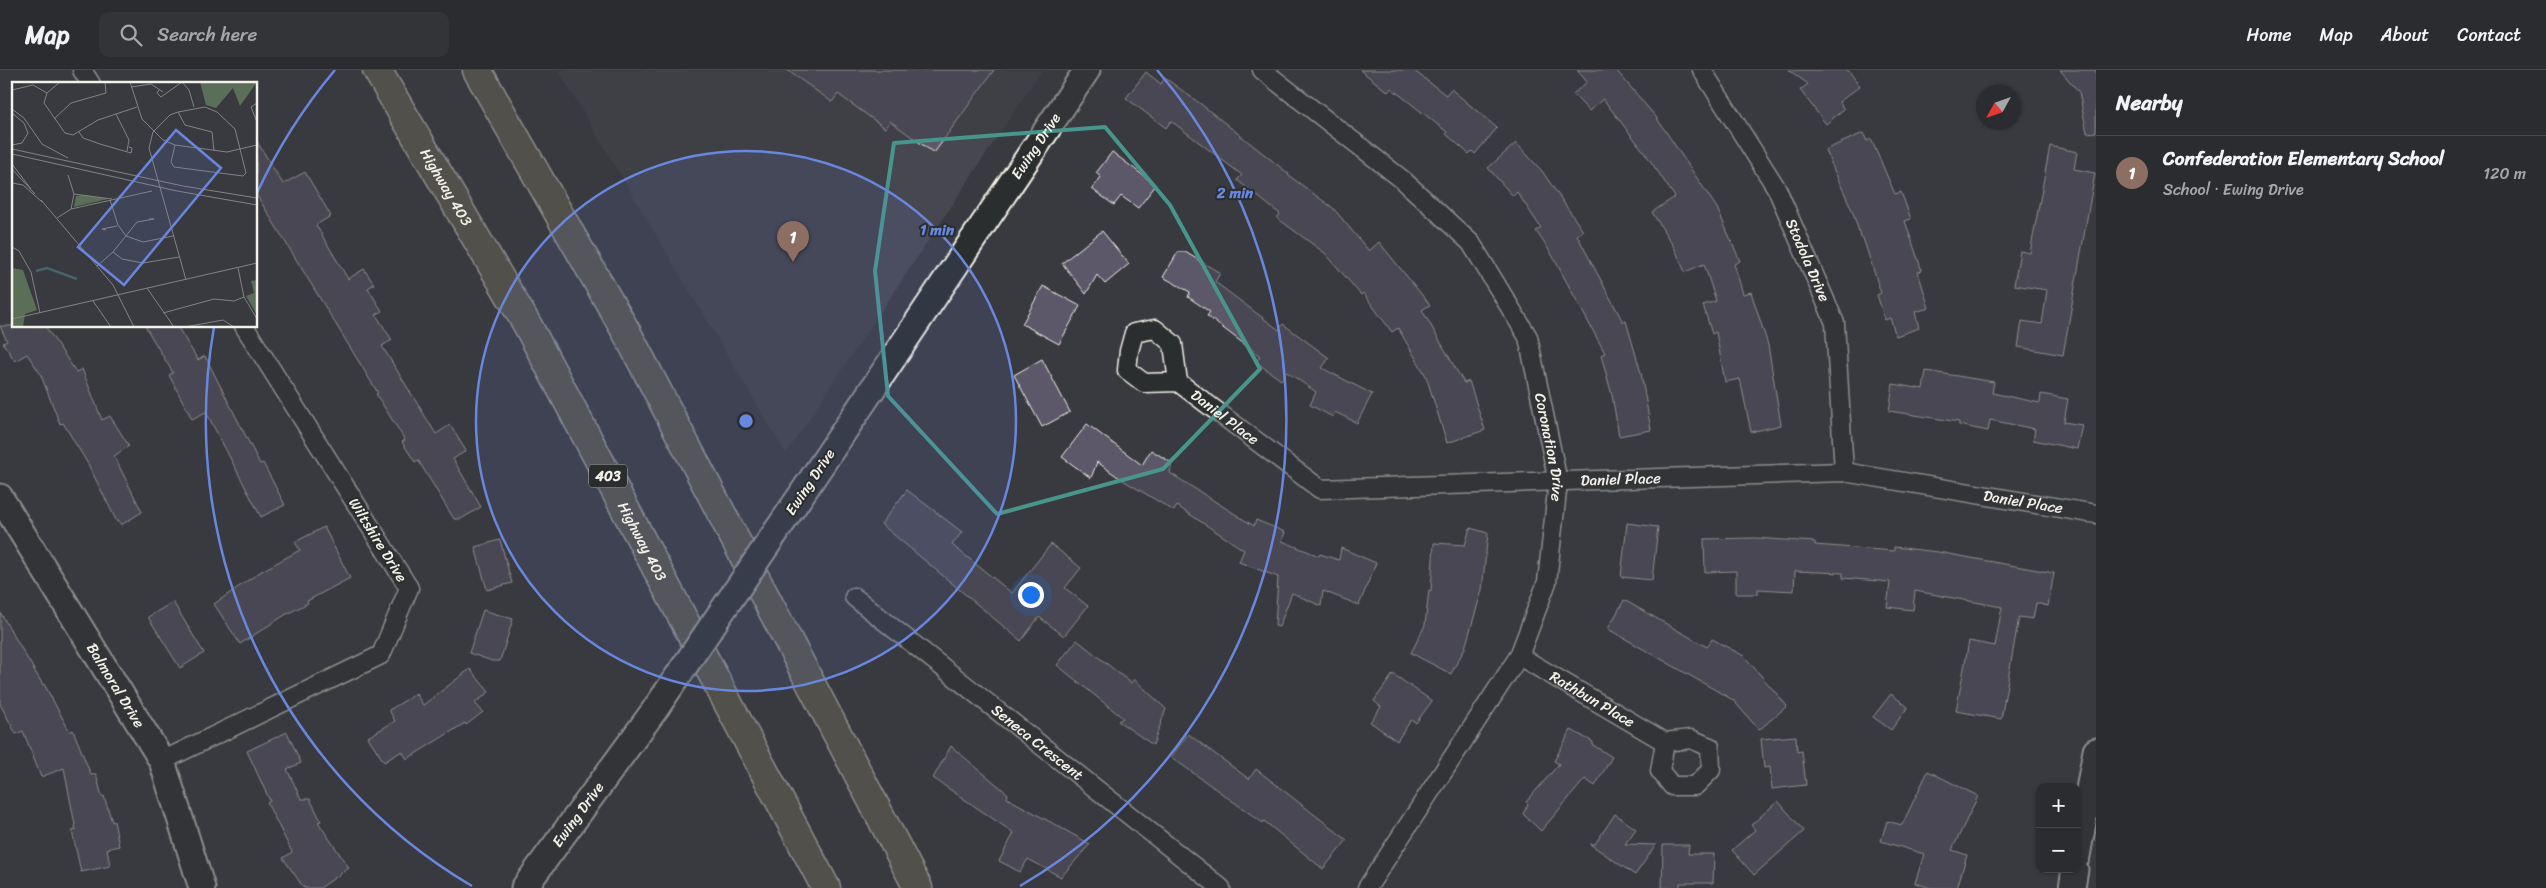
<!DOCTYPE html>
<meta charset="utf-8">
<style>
body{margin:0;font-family:Sriracha,sans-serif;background:#333438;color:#f1f3f6}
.controls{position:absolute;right:15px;bottom:15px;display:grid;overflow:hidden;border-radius:10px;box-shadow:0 1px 4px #0004}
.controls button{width:45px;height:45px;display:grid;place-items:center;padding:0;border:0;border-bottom:1px solid #47484c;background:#2b2c30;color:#f1f3f6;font:25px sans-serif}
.compass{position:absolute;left:1976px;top:15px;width:45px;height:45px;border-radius:50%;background:#2b2c30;box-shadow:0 1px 4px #0004;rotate:230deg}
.you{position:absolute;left:1030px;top:524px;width:18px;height:18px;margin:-12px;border:4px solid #fff;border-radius:50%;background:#1a73e8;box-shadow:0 0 0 8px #1a73e833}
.badge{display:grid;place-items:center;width:32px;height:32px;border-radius:50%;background:#8c9099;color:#fff;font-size:16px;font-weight:700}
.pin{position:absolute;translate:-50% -41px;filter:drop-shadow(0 1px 2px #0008)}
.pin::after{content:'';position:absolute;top:26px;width:18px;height:15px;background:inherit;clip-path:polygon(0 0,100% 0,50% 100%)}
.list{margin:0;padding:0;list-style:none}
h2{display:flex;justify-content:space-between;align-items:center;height:65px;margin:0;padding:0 20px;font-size:21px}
h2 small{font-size:16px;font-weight:400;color:#a6a7ab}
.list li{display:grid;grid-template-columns:32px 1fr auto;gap:15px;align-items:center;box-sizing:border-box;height:75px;padding:0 20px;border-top:1px solid #47484c}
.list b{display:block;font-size:19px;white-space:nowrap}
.list p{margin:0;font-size:16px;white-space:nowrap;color:#a6a7ab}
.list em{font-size:16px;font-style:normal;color:#a6a7ab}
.icon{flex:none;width:28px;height:28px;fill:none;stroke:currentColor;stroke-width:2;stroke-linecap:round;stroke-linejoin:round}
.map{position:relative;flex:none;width:2096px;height:818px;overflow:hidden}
header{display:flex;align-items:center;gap:30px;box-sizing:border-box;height:70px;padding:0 25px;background:#2b2c30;border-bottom:1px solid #47484c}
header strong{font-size:24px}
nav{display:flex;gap:28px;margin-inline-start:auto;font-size:18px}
.search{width:350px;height:45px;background:#333438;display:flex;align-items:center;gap:12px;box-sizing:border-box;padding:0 18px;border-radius:10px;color:#a6a7ab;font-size:19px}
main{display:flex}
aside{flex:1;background:#2b2c30}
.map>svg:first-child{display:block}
.built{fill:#474650}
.building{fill:#5b596b;stroke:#f4f1e8}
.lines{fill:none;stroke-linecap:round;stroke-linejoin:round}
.street-casing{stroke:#f4f1e8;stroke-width:21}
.secondary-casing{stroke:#f4f1e8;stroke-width:29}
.highway-casing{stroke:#f4f1e8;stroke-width:31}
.street{stroke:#2a2d2e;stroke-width:18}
.secondary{stroke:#2a2d2e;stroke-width:25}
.highway{stroke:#726b5a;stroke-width:28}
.secondary-bridge-casing{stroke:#f4f1e8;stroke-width:29;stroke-linecap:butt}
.secondary-bridge{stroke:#2a2d2e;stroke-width:25}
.marked{fill:none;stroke:#48958c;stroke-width:4;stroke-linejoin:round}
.ring{fill:none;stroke:#6887de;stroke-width:2.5}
.labels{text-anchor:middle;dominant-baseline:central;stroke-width:4;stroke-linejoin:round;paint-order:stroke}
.shield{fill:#2a2d2e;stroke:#b7b6b0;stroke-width:1}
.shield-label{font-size:14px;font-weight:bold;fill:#f4f1e8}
.street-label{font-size:15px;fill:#f4f1e8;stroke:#2a2d2e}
.inset-river{fill:none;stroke:#46646a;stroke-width:2.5}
.inset-road{fill:none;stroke:#848383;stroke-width:1}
.view{fill:#6887de;fill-opacity:0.15;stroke:#6887de;stroke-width:2.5}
.inset-edge{fill:none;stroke:#f4f1e8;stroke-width:2.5}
.centre{fill:#6887de;stroke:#2a2d2e;stroke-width:2.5}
.ring-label{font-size:15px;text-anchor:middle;font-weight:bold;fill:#6887de;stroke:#2a2d2e;stroke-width:4;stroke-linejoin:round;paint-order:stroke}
</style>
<header>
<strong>Map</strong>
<div class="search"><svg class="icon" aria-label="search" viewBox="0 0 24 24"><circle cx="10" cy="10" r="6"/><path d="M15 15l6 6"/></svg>Search here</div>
<nav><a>Home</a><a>Map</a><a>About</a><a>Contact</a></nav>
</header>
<main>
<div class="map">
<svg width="2096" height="818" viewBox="0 0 2096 818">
<rect width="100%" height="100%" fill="#393a40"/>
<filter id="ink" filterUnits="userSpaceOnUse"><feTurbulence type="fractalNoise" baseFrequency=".02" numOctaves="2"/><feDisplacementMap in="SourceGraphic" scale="10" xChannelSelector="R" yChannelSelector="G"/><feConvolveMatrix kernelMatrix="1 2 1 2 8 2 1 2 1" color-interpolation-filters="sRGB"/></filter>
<g filter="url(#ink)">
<!-- built -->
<path class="built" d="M558,0H1042L786,384Z"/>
<!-- building -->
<path class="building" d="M787,0H994L934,83L890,51L885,58L838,24L832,32Z
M1360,0H1413L1446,25L1451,19L1497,58L1475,84L1472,81L1469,84L1446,64L1447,62L1391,18L1388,22Z
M1577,0H1616L1656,47L1717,138L1740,191L1734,194L1743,224L1751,222L1768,275L1781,355L1751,362L1740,309L1725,312L1716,262L1712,264L1703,235L1716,231L1704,194L1685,202L1675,179L1652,142L1675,127L1645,83L1603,29L1589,41L1573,24L1587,12Z
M1789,0H1848L1860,16L1839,32L1844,39L1826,54L1800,20L1808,14Z
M2060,0H2096V62L2087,63L2079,22Z
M1146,2L1161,14L1165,8L1202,35L1289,104L1288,105L1333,138L1369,181L1379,172L1430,235L1422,240L1464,313L1469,311L1485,360L1447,373L1426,306L1398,258L1392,262L1363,223L1361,225L1326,184L1277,148L1280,144L1237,110L1242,105L1171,51L1166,58L1126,28Z
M1863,63L1867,71L1871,69L1895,124L1901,122L1911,149L1905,151L1922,201L1918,202L1929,238L1915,242L1919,258L1896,266L1890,248L1885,250L1877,225L1881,223L1863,168H1861L1852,140L1825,80Z
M256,70L283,114L305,102L331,146L316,155L348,209L364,199L374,214L368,218L382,241L376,245L392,270L382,276L436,364L450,355L466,381L453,389L481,437L461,449H454L418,390L415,392L402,372L405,370L376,324L378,323L256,124Z
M1516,73L1542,101L1583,161L1577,165L1623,252L1626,251L1641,303L1651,360L1619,366L1612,325L1601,285L1605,283L1551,183L1536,161L1541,158L1517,122L1513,126L1488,98Z
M2050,76L2077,82L2074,99L2095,103L2063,285L2018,277L2022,251L2042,254L2047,220L2014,215L2020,181L2030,183Z
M1112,82L1156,115L1138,138L1121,126L1114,135L1092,119L1101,107L1096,103Z
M1102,161L1129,194L1105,214L1097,205L1086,224L1062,193Z
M1178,182H1185L1220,203L1215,212L1279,260L1283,254L1329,288L1322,298L1372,324L1357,353L1335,342L1333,347L1310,335L1316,322L1287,302L1281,310L1256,292L1260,286L1207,246L1210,242L1188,227L1190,222L1163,207Z
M1043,216L1080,236L1059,274L1022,254Z
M0,256H45L76,302L82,299L102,350L110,346L129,376L114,386L142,442L121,455L119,451L117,452L88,394L63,353L60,354L40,303L27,284L15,291L3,273L7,271Z
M145,256H177L198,290L205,286L260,394L263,393L285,435L261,447L206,342L192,349L169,305L173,303Z
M1042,289L1070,342L1042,357L1014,305Z
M1926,301L1994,312L1992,323L2040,333L2041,324L2068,329L2064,352L2082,355L2077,379L2033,370L2035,359L1990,350L1988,361L1959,355V352L1889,341L1893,314L1923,319Z
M1087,354L1142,395L1151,380L1172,393L1170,403L1254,456L1256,450L1285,462L1282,471L1319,486L1320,484L1339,490L1341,478L1376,493L1359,535L1323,521L1321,536L1292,523L1279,557L1275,556L1278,507L1239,492L1244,480L1177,436L1174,441L1121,409L1097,392L1091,408L1062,387Z
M907,420L962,462L952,475L1012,523L1051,474L1081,498L1065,518L1088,536L1064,566L1039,547L1021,571L881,454Z
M1627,453L1658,457L1652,510L1621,507Z
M324,457L350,508L307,531L308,533L285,545L240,574L214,534L260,502L300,480L295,472Z
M1470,458L1488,463L1482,520L1465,578L1451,604L1411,583L1425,555L1429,520L1431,521L1434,473L1465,475Z
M1754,468L1815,472V475L1894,481V477L1938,482L2054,503L2048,536L2036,533L2033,549L2019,547L2001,649L1956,641L1969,571L1995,576L2002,537L1915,521L1913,540L1887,537L1890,512L1843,508V503L1795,501L1794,521L1758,519V524H1736V501L1705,502L1704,469Z
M500,470L512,513L487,520L475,477Z
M1624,530L1707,577L1712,569L1744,586L1787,636L1759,660L1733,630L1608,559Z
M173,532L204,583L180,598L148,547Z
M483,540L513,549L500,591H492L469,583Z
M0,542L43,615L44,614L70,662L73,660L91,705L96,704L102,727L104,726L112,752L114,751L119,776L107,779L110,796L81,802L72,761L76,760L64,698L41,707L23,661L16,664L0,634Z
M1077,570L1131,613L1134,609L1166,639L1153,675L1118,651L1123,648L1057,595Z
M470,599L489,622L475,633L483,642L466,655L465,653L407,689L402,681L384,692L368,667L395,651L389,640L416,624L423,635Z
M1393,604L1432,631L1416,653L1411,650L1397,671L1370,652L1381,637L1374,631Z
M1891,624L1908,637L1891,660L1873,647Z
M1571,660L1593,672V675L1612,687L1595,716L1585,709L1541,761L1523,744L1528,734L1526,732L1559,694L1554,691Z
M287,662L301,693L287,699L301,729H310L321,751L318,752L349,798L320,818H304L283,788L292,782L267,733L270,731L247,681Z
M1188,664L1249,709L1256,699L1347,770L1323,799L1264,751L1263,753L1171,687Z
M1796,666L1797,682L1802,681L1806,715L1772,719L1770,697L1764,698L1761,669Z
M951,676L1008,724L1007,728L1090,774L1061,807L1028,789L1020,802L999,791L1014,763L933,708Z
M1928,701L1978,726L1952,780L1967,785L1957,818H1931L1915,813L1924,784L1881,771L1887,751L1902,755Z
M1778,731L1804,761L1754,805L1732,780L1755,760L1751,755Z
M1615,744L1636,759L1625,774L1656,775L1635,805L1590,774H1595Z
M1663,775H1689L1688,784H1714L1713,813H1680V818H1662Z"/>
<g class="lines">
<!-- street casing -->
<g class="street-casing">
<g id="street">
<path d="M82,0L91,14"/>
<path id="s1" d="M1262,0L1403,110L1471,173L1528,267L1558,412L1547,512L1519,586L1367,818"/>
<path id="s2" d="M1702,0L1777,119L1835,253L1844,402"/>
<path id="s3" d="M1178,312L1173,274L1155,259L1134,263L1129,281L1127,300L1144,313L1178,312L1320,419L1844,402L2096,444"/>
<path id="s4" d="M854,527L1221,818"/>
<path id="s5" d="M1519,586L1665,672L1691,669L1710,677L1711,700L1695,716H1672L1660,701L1665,672"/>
<path d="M162,691L381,585L409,518L244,256"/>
</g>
</g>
<!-- secondary casing -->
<g class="secondary-casing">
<g id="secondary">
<path id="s6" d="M0,427L162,691L202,818"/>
<path id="s7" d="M793,437L1087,0"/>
<path d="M2077,786L2096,681"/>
<path id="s8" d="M524,818L656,638"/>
<path d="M2072,818L2075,799"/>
</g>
</g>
<!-- highway casing -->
<g class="highway-casing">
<g id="highway">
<path id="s9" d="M377,0L528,256L826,818"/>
<path d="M477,0L628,265L918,818"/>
</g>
</g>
<!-- street -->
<use href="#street" class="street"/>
<!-- secondary -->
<use href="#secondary" class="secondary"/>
<!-- highway -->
<use href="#highway" class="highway"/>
<!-- secondary-bridge casing -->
<g class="secondary-bridge-casing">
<path id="secondary-bridge" d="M656,638L793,437"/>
</g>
<!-- secondary-bridge -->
<use href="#secondary-bridge" class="secondary-bridge"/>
</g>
</g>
<!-- marked area -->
<path d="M0 0H2096V818H0ZM1105,57L1170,135L1260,299L1163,399L997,444L888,326L875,201L894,73Z" fill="#393a40" fill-opacity=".55" fill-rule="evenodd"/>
<path class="marked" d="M1105,57L1170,135L1260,299L1163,399L997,444L888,326L875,201L894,73Z"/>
<!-- distance rings -->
<circle cx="746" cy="351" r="270" fill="#6887de" fill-opacity=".12"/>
<g class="ring">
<circle cx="746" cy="351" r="270"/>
<path d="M472 816A540 540 0 0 1 214 257M257 123A540 540 0 0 1 335 0M1157 0A540 540 0 0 1 1020 816"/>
</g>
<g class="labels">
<!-- shield labels -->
<rect class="shield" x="589" y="394.5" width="38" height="23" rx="4"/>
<g class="shield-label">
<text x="608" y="406">403</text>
</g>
<!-- street labels -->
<g class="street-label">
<text stroke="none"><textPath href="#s7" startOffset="435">Ewing Drive</textPath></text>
<text stroke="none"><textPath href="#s9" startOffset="136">Highway 403</textPath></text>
<text stroke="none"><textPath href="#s2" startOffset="218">Stodola Drive</textPath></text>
<text stroke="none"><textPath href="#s3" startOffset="235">Daniel Place</textPath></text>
<text stroke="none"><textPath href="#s1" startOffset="494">Coronation Drive</textPath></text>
<text stroke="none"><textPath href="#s3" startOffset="655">Daniel Place</textPath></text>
<text transform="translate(810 412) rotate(-56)">Ewing Drive</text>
<text stroke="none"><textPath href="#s3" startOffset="1060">Daniel Place</textPath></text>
<text transform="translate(378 470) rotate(58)">Wiltshire Drive</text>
<text stroke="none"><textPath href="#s9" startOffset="541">Highway 403</textPath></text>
<text stroke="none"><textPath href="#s6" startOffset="221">Balmoral Drive</textPath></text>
<text stroke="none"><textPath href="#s5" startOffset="85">Rathbun Place</textPath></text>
<text stroke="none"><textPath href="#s4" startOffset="234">Seneca Crescent</textPath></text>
<text stroke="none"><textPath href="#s8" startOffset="91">Ewing Drive</textPath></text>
</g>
</g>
<!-- overview -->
<g transform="translate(12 12)">
<rect width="245" height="245" fill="#393a40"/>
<path d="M188,0H245L228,24L221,6L204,26L194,23ZM70,113L96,117L62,125L64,114ZM0,186L11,188L25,228L13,232L11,245H0ZM245,198V233L234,214L242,211L239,199Z" fill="#5b6e58"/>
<path class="inset-river" d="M24,189L35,186L65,197"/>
<path class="inset-road" d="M48,0L35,11L32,21L53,51L61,53L86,38L125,25M118,0L130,37L151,58L163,63L215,70L245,63M170,0L177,8L182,25M119,5L139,2L151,10M0,8L21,3L35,11M147,8L145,11L149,15L170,0M245,21L239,25L245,40M0,27L12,36L30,62L56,76M166,30L173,43L200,50L202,69M0,31L12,41L16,51L10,61L0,63M104,32L117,58L115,69M42,37L59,21L94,11L93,0M67,50L71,56L88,62L119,71L120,66L117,65M163,63L159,80L162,85L231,94L234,91L223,47L205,30L193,25L166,30L158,33L141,50L137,66L174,198M0,67L171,104L245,116M0,72L165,109L245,123M0,82L19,107M0,87L23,112M56,93L62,112L59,127M0,101L11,103L30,120M62,112L100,117M29,118L101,203L122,245M98,118L106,143L114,154L131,160L161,154M45,136L59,127L140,109M94,148L90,147L105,144M0,165L7,169L19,190L28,231M101,170L110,177L131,181L167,175M85,184L101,170L125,140L142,137H137M226,186L232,215L245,237M135,206L162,245M81,219L99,245M151,231L202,217L222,219L232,215M0,237L245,181M173,245L211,238L222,245"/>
<path class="view" d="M164,48L209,86L112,203L66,165Z"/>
<rect width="245" height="245" class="inset-edge"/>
</g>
<circle cx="746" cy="351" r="8" class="centre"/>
<g class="ring-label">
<text x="1235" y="128">2 min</text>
<text x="937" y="165">1 min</text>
</g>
</svg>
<div class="controls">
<button>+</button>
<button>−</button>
</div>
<svg class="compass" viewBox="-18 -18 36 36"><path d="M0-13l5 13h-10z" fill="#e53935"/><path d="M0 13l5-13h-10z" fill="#a6a7ab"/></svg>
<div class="you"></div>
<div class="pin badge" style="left:793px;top:192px;background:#8d6e63">1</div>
</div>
<aside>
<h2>Nearby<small></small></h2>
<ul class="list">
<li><span class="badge" style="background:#8d6e63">1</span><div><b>Confederation Elementary School</b><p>School · Ewing Drive</p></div><em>120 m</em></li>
</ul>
</aside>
</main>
